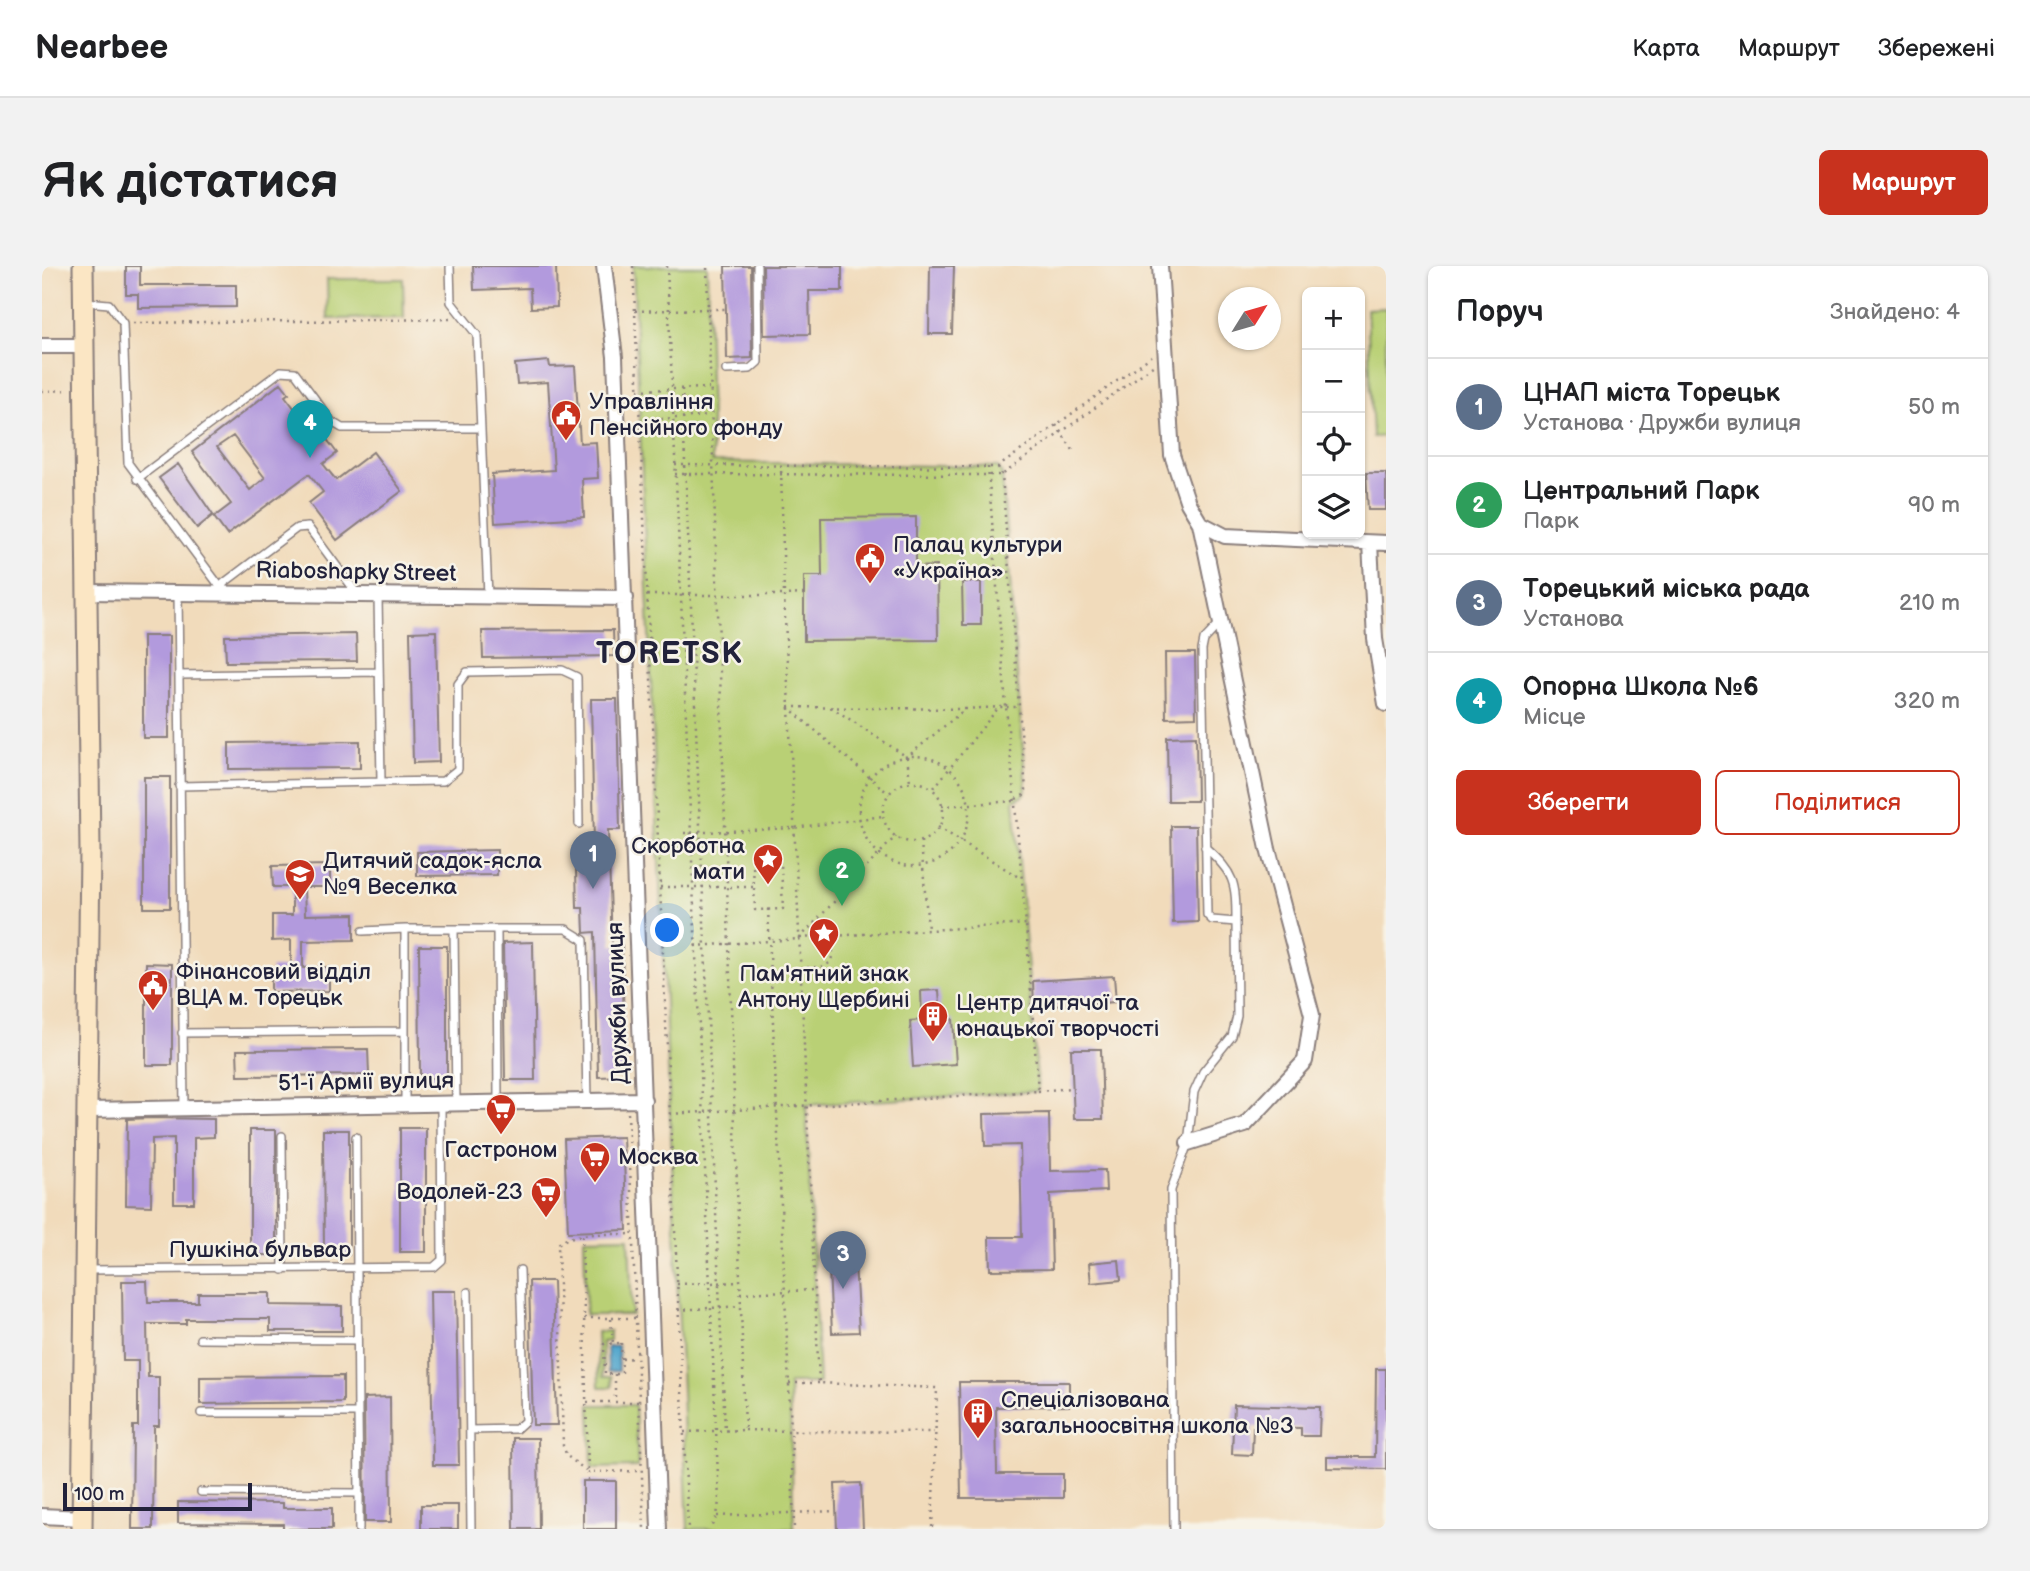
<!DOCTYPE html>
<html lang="uk">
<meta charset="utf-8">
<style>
body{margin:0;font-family:"Balsamiq Sans",sans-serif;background:#f2f2f2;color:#202124}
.controls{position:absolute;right:21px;top:21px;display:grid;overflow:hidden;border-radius:10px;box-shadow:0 2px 5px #0004}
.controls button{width:63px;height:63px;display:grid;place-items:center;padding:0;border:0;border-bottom:2px solid #e0e0e0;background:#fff;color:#202124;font:35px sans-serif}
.compass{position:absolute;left:1176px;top:21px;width:63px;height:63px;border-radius:50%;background:#fff;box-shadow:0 2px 5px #0004;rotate:53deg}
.scale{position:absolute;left:21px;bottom:18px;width:189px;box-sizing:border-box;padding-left:7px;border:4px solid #22223b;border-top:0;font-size:19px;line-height:24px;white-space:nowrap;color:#22223b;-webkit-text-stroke:5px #f7f3e8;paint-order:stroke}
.you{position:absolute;left:626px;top:665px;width:24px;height:24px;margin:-18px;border:5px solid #fff;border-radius:50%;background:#1a73e8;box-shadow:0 0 0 10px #1a73e833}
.badge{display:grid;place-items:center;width:46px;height:46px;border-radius:50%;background:#c8321e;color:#fff;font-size:23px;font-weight:700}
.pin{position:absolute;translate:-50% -58px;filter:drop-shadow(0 2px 4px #0008)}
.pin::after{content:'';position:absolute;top:37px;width:24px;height:21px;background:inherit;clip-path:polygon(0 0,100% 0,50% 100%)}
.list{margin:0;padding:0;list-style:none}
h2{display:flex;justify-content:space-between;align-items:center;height:91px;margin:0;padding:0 28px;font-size:30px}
h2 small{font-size:23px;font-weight:400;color:#757577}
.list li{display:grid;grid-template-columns:46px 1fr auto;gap:21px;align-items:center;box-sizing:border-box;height:98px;padding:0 28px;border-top:2px solid #e0e0e0}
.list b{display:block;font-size:26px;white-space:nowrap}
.list p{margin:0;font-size:23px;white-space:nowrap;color:#757577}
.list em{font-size:23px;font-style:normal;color:#757577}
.actions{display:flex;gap:14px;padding:21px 28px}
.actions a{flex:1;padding:16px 0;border:2px solid #c8321e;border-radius:10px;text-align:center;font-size:24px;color:#c8321e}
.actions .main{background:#c8321e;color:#fff}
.icon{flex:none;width:38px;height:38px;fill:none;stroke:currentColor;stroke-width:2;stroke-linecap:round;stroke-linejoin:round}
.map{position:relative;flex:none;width:1344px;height:1263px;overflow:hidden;border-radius:10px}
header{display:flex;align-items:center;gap:42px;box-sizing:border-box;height:98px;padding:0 35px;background:#fff;border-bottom:2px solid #e0e0e0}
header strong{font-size:33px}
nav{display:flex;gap:38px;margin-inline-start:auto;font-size:24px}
.intro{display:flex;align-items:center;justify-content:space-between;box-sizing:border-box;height:168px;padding:0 42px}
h1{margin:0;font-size:49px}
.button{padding:18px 32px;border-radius:10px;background:#c8321e;color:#fff;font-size:24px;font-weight:700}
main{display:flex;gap:42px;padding:0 42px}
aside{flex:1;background:#fff;border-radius:10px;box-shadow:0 2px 5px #0004}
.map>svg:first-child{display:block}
.park{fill:#b9d075;stroke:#6e7958;stroke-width:2}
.water{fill:#50a5cc;stroke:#396484;stroke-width:2}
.building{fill:#b29add;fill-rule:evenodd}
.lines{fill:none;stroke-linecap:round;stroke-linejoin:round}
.service-casing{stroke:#8a7e7b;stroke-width:10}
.minor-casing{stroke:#8a7e7b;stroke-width:18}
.secondary-casing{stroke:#8a7e7b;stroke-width:23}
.path{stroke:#8a7e7b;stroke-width:2.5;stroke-dasharray:2 5;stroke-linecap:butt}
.service{stroke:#fff;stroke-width:7}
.minor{stroke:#fff;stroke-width:14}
.secondary{stroke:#fbe6c4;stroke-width:19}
.labels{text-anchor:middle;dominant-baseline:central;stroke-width:5;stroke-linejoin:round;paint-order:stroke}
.poi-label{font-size:23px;fill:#22223b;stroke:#f7f3e8;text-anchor:start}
.street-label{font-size:23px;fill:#22223b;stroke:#f7f3e8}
.district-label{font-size:30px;font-weight:bold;letter-spacing:2px;fill:#22223b;stroke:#f7f3e8}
</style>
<header>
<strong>Nearbee</strong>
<nav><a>Карта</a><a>Маршрут</a><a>Збережені</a></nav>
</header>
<div class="intro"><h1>Як дістатися</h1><a class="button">Маршрут</a></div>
<main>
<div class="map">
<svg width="1344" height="1263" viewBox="0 0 1344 1263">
<rect width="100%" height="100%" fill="#f7f3e8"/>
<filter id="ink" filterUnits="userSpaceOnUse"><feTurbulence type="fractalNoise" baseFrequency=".0143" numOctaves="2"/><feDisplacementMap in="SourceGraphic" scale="14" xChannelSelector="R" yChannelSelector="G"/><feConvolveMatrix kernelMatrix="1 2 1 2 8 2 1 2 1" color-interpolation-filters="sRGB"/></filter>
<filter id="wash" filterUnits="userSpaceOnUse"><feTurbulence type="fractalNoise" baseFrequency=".00686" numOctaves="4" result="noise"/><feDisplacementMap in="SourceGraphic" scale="28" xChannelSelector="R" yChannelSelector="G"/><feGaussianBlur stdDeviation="1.57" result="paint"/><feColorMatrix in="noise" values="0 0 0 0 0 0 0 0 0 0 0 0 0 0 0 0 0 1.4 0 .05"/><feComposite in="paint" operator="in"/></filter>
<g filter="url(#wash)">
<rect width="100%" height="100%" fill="#f1dbbb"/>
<!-- park -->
<path class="park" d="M591,0H665L670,196L956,201L960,209L984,524L982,529L972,534L996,825L764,839L777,1117H747L752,1263H646Z
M285,13H361L362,52L286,53Z
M1344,42V170L1331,171L1325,43Z
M587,971L590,1049H544L542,972Z
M568,1065V1075L560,1076L561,1111H569L570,1121H557L555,1066Z
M593,1139L596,1201L550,1202L548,1139Z"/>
<!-- water -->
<path class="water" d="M576,1080L577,1105L566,1106L565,1081Z"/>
<g id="blocks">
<!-- building -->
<path class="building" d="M84,0H98V19H194V41L96,42V28H84Z
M431,0H514L515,41L489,42L488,22L432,24Z
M683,0H709L710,92L685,93Z
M721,0H800V25H767L768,68L722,69Z
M888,0H912L910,68H887Z
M507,95L508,101L533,100L538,177L554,176L556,212L540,213L542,251L453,257L450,208L512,204L506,116L475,118L473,98Z
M239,117L247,127L243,130L275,172L281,168L295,187L281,198L294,214L331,186L360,225L295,274L267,237L281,226L267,208L185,269L172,251L189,238L150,186ZM191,170L223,212L208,224L175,181Z
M136,198L171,249L155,262L117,212Z
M1324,207H1344V244H1326Z
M874,251V301L895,300L896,374L762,375V310H780L779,252Z
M920,316H939V359H921Z
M571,364L572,390L441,392L440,365Z
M394,365L397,496L371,497L368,366Z
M314,368L315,395L184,396L183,370Z
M101,370H127V472H101Z
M1123,387H1153L1154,451L1124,452Z
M549,433H575L578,564H566L570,679H580L583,810L556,811L553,666L542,667L541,642H535L534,604H540L539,579L552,578Z
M1154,470L1155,535H1126L1125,471Z
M318,475V502L187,503V477Z
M102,511H128V642H102Z
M1129,560H1154L1156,656L1131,657Z
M455,584V609L375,610V586Z
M288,599V621H262L263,649L312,648V674L261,675V702L287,701V725L229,726V702H249V674L230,675V649H250V621H231L230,600Z
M491,676L493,814H463L461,677Z
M377,680H405V812H378Z
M104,697L130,698V799H104Z
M1072,710L1074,736L992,741L991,715Z
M897,724L899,754L911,753L914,798L871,801L868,755L880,754L879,725Z
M326,783L327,809L196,810L195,784Z
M1029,783H1059L1061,853H1032Z
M1007,847L1008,905L1063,904L1064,925L1008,928L1010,1003L948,1004L947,971H980L978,879L943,880L942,848Z
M110,852L172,853V871L152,872V937H132V872L110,873L109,940L84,939L85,853Z
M358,862H384V986H358Z
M208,864H234V989H208Z
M281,864H307V989H282Z
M581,871L585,964L526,966L522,873Z
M812,979L817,1066L790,1067L786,981Z
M1077,994L1079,1014L1049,1017L1047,997Z
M80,1015H105L106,1036H156V1027H228V1039L300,1040V1065H228V1053H144V1058H105L106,1111H117V1160H112L111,1263H90L91,1160H96V1095H81Z
M487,1015H511L515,1159H491Z
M388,1025H414L417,1199H391Z
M1334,1103H1344V1203L1285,1202V1191H1333Z
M301,1110V1136L158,1138V1111Z
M917,1116H1027V1140L954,1141L955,1208H1021V1232H919Z
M348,1131L349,1256H323L322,1132Z
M1192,1139L1278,1141L1277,1170H1259V1162L1211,1161L1210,1189L1190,1188Z
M471,1172H496L497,1263H472Z
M541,1215H574V1263H541Z
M819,1217L821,1263H795L793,1218Z
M136,1236L241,1237V1242H290V1263H241V1258L136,1257Z
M379,1239H416V1263H379Z"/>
</g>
</g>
<g filter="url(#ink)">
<use href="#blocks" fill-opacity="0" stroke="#8a7e7b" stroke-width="2"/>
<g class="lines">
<!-- service casing -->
<g class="service-casing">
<path id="service" d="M408,0L409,36L435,69L446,330
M44,36L67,38L81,57L86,197L179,322
M684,104L708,103L716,96L715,0
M95,213L239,105L253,106L290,156L300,162H439
M179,323L182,317L255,262L266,261L316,329
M136,327L142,842
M137,409L337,406
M339,516L401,515L416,503V418L425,406L520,404L535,411L537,558
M137,520L339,516L336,330
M1163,581C1193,608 1194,616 1194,656L1170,654L1165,649L1160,384L1162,374L1178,357
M363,663H524L542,674L545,836
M412,663L414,837
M455,663L456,837
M363,765V838
M140,767L363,765V663L321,665
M240,870L241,1004
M314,871L316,1150
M45,1004L392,1001L400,994L399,838
M426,1026L429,1263
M158,1073L314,1074
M428,1164L474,1163L483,1155L478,1004
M317,1225V1263
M159,1226L317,1227L316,1147H159
M1132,1263L1129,924L1146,877L1152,826L1161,806L1190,770L1195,750L1194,656"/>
</g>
<!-- minor casing -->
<g class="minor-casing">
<path id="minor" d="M562,0L573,91L617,1263
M1118,0L1130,189L1146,237L1158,257L1183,270L1344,277
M0,80H40
M1328,277L1333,373L1344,438
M43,326L584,332
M47,844L602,834
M1146,877L1203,859L1263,795L1270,749L1226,583L1158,257
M0,1250L40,1252"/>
</g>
<!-- secondary casing -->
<g class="secondary-casing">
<path id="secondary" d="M40,1263L48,584L41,0"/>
</g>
<!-- path -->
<path class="path" d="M591,0L646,1263
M625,0L677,1235L675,1250L668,1263
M593,45L666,43L665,0
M91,57L410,53
M640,123L683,1165
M596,124L667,122
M0,125L28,124
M598,154L668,150
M1014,159L1033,187
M633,199L956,201L1111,89
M946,201L964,441
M956,201L960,209L977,441H965
M633,208L960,209L1112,99
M762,328L742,329L777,1117L895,1122L890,1263
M605,329H742L739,200
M746,441L923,443L865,491
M746,441L847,528
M789,441L865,491L868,515
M923,443L958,441
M817 545a55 55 0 1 1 110 0a55 55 0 1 1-110 0Z
M841 546a30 30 0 1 1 60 0a30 30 0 1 1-60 0Z
M974,533L982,529L984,524L977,441
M900,540L973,535
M896,561L978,612
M642,567L751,562L841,550
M879,575L886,664
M618,621H712L711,599L739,597L741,643L713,644L712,621
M726,643L749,1165L892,1166
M758,672L984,658L964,441H957L891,523
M653,680L757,673L854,570
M758,702L778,701L788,697L791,688L790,671
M996,825L1030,822
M586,847L602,1263
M628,848L996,825L984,658
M540,970L546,1206L525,1190L521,1180L516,978C534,964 568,969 590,968
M635,1018L698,1016
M698,1027L772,1024
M636,1044L699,1040
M542,1052H594
M569,1053L571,1078
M579,1077L580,1108H563L562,1078Z
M580,1093L594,1092
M573,1108V1136
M747,1117H777
M545,1136H597
M703,1164L749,1165L752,1263
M642,1166L703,1164L666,43H684
M546,1215V1206L599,1205
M675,1250L794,1245"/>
<!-- service -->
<use href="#service" class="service"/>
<!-- minor -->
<use href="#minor" class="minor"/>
<!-- secondary -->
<use href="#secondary" class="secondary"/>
</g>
</g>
<!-- icons -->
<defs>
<g id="civic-pin" transform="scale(1.575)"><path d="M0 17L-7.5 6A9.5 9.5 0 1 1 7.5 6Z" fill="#c8321e" stroke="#f7f3e8"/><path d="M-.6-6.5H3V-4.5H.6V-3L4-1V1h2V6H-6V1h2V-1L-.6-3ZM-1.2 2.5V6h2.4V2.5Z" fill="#fff"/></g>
<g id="sight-pin" transform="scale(1.575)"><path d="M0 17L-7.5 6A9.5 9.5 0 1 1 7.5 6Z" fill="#c8321e" stroke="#f7f3e8"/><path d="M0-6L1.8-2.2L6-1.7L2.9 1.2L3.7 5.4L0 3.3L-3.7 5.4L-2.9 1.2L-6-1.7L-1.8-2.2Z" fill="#fff"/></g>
<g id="school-pin" transform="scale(1.575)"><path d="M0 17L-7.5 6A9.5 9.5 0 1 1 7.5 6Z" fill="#c8321e" stroke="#f7f3e8"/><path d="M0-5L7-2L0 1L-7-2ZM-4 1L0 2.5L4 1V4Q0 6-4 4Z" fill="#fff"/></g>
<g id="building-pin" transform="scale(1.575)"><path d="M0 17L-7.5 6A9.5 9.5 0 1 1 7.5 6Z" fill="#c8321e" stroke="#f7f3e8"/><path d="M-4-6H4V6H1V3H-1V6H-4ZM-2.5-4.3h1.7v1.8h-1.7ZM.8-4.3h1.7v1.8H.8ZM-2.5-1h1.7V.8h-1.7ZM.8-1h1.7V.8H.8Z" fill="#fff"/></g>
<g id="supermarket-pin" transform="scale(1.575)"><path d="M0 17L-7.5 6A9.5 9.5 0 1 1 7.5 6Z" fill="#c8321e" stroke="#f7f3e8"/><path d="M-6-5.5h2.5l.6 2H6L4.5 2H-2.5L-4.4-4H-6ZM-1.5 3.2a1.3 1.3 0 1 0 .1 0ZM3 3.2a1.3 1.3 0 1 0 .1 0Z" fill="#fff"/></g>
</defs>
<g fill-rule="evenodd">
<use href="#civic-pin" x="524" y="149"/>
<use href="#civic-pin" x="828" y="292"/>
<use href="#sight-pin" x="726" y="593"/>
<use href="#school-pin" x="258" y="608"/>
<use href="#sight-pin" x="782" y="667"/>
<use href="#civic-pin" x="111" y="719"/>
<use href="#building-pin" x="891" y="750"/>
<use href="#supermarket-pin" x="459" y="843"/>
<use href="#supermarket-pin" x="553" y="891"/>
<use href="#supermarket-pin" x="504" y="926"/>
<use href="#building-pin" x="936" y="1147"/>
</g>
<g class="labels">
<!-- poi labels -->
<g class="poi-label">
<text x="547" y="136">Управління<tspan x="547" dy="26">Пенсійного фонду</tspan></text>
<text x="851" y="279">Палац культури<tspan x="851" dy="26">«Україна»</tspan></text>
<text x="703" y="580" text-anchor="end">Скорботна<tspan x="703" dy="26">мати</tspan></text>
<text x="281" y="595">Дитячий садок-ясла<tspan x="281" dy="26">№9 Веселка</tspan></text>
<text x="134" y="706">Фінансовий відділ<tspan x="134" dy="26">ВЦА м. Торецьк</tspan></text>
<text x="782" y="708" text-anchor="middle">Пам'ятний знак<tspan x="782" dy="26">Антону Щербині</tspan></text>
<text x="914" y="737">Центр дитячої та<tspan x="914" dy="26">юнацької творчості</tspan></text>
<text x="459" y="884" text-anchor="middle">Гастроном</text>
<text x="576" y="891">Москва</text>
<text x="481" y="926" text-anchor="end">Водолей-23</text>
<text x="959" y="1134">Спеціалізована<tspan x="959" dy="26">загальноосвітня школа №3</tspan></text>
</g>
<!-- street labels -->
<g class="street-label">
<text transform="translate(314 306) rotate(1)">Riaboshapky Street</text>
<text transform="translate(576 737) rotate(-92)">Дружби вулиця</text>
<text transform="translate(324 816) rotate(-1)">51-ї Армії вулиця</text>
<text x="218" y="984">Пушкіна бульвар</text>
</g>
<!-- district labels -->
<g class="district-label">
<text x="628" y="388">TORETSK</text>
</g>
</g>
</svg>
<div class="controls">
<button>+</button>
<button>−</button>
<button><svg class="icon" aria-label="locate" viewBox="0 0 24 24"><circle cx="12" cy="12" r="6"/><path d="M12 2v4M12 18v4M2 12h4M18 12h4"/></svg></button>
<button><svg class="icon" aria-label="layers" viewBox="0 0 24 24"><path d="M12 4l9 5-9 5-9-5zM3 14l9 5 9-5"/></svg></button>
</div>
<svg class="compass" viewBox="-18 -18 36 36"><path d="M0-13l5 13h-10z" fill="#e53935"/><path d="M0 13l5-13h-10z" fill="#757577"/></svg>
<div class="scale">100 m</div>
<div class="you"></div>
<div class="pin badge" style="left:551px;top:623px;background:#5c6f8a">1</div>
<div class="pin badge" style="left:800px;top:640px;background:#2e9e5b">2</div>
<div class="pin badge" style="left:801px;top:1023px;background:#5c6f8a">3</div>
<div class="pin badge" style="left:268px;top:192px;background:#0f9aa8">4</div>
</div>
<aside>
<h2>Поруч<small>Знайдено: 4</small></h2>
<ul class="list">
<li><span class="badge" style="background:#5c6f8a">1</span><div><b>ЦНАП міста Торецьк</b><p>Установа · Дружби вулиця</p></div><em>50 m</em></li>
<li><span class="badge" style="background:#2e9e5b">2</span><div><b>Центральний Парк</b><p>Парк</p></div><em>90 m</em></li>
<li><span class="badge" style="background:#5c6f8a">3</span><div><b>Торецький міська рада</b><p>Установа</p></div><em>210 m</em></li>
<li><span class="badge" style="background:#0f9aa8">4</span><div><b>Опорна Школа №6</b><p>Місце</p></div><em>320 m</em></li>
</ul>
<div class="actions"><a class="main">Зберегти</a><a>Поділитися</a></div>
</aside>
</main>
